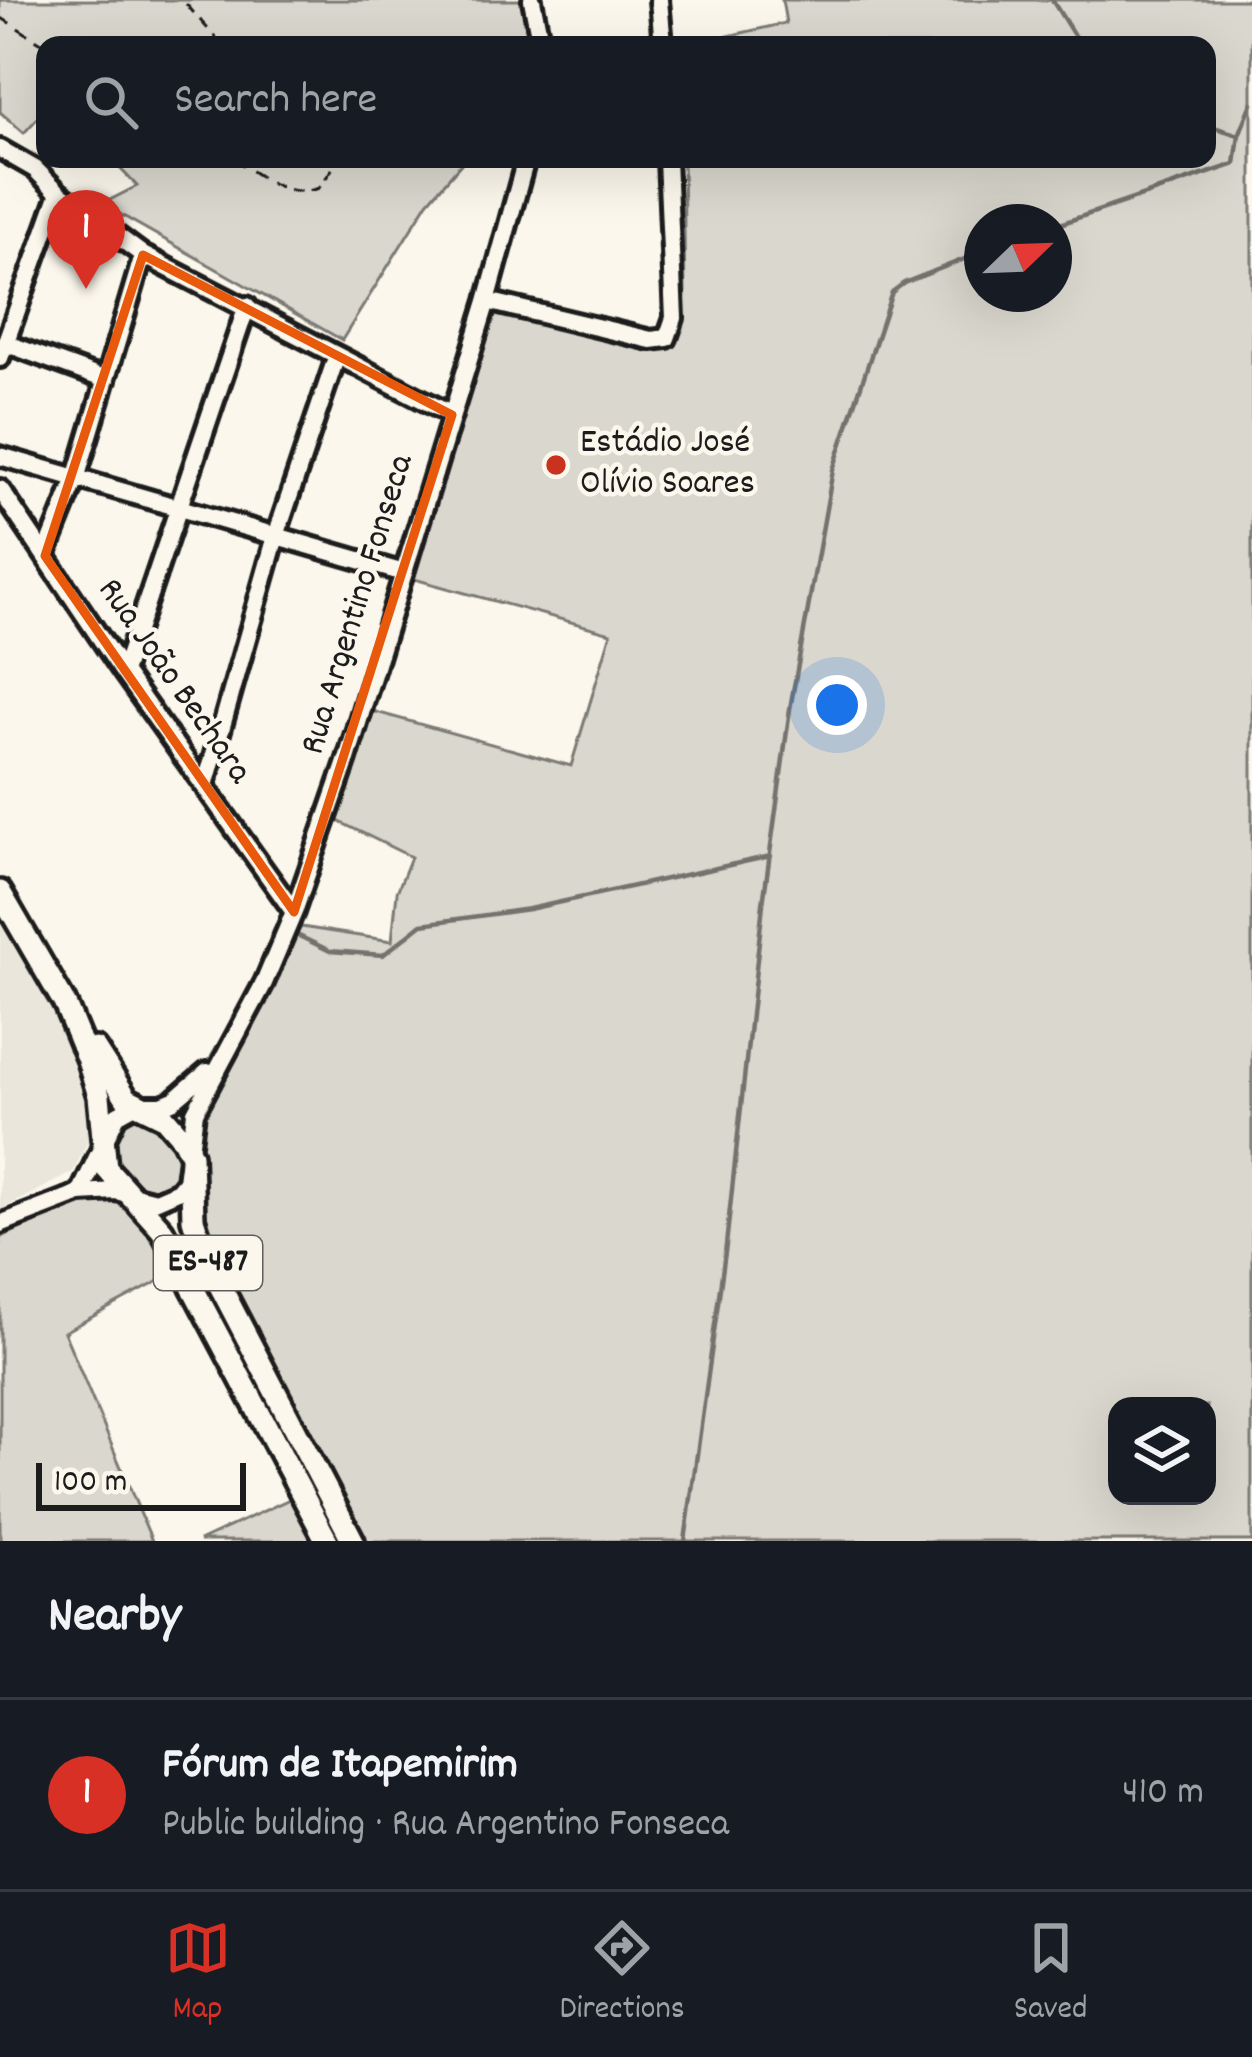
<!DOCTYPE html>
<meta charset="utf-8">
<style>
body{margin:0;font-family:Dekko,sans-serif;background:#242831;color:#f1f3f6}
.controls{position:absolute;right:36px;bottom:36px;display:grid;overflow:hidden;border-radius:24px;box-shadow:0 12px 48px #0002}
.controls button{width:108px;height:108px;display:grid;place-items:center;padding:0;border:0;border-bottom:3px solid #363941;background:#171b24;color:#f1f3f6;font:60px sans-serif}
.compass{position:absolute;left:964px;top:204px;width:108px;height:108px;border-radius:50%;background:#171b24;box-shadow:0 12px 48px #0002;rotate:67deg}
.scale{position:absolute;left:36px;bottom:30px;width:210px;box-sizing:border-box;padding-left:12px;border:6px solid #1c1c1c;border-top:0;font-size:33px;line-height:42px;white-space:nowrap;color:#1c1c1c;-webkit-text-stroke:9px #fbf7ec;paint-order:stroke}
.you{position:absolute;left:837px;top:705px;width:42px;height:42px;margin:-30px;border:9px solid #fff;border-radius:50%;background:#1a73e8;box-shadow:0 0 0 18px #1a73e833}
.badge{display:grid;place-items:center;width:78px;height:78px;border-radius:50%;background:#d93025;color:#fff;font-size:39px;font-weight:700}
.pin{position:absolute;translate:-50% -99px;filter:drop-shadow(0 3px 6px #0008)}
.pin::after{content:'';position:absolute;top:63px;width:42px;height:36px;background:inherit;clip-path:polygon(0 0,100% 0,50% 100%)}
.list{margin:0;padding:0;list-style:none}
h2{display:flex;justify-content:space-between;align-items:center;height:156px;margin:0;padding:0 48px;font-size:51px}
h2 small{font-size:39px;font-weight:400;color:#9ea1a6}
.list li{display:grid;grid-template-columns:78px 1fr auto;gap:36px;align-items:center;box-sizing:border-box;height:192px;padding:0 48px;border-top:3px solid #363941}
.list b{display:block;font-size:45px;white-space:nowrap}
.list p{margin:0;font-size:39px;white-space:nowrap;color:#9ea1a6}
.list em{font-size:39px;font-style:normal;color:#9ea1a6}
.icon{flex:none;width:66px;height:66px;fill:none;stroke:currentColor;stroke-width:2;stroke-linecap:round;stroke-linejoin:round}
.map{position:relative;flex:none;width:1252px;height:1541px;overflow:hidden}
.search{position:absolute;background:#171b24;box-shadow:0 12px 48px #0002;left:36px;right:36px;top:36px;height:132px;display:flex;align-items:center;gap:30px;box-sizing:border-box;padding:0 42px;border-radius:24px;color:#9ea1a6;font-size:45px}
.sheet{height:348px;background:#171b24}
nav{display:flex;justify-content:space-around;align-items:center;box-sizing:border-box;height:168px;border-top:3px solid #363941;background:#171b24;font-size:33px;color:#9ea1a6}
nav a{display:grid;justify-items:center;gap:6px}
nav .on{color:#d93025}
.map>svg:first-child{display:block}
.built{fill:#eae6dc}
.green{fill:#dad7ce;stroke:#7b7a75;stroke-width:3;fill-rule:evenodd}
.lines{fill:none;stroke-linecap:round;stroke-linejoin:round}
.stream{stroke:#74726e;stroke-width:4.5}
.minor-casing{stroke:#1c1c1c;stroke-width:26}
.major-casing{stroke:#1c1c1c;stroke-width:30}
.path{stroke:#1c1c1c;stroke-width:3;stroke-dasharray:12 9;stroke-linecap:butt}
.minor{stroke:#fbf7ec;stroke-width:16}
.major{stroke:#fbf7ec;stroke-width:21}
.marked{fill:none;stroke:#e8590c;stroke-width:9;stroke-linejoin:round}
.poi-dot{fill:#c8321e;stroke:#fbf7ec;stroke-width:4.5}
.labels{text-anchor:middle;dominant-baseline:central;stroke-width:9;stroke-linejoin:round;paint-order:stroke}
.shield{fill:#fbf7ec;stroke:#5f5e5a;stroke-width:3}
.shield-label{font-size:33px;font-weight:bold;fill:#1c1c1c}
.poi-label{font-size:36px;fill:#1c1c1c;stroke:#fbf7ec;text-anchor:start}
.street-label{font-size:36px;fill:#1c1c1c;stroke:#fbf7ec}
</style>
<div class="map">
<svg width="1252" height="1541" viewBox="0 0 1252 1541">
<rect width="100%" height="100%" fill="#fbf7ec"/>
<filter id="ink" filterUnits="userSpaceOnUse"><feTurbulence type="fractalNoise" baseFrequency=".00833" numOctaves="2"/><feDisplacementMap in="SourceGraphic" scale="24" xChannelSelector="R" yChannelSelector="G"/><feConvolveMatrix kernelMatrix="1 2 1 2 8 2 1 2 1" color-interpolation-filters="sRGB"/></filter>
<g filter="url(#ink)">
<!-- built -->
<path class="built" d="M0,909L82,1055L93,1097L89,1139L73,1172L0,1210Z"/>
<!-- green -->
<path class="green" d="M0,0H527L532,45H45V110L24,133L0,112Z
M782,0H1252V1541H365L231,1288L208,1237L198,1160L205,1110L217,1071L301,927L392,941L397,892L411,857L334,819L369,710L571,766L611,633L414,579L494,303L676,344L685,296L683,159H1207V45H688L786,23ZM982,222H1054V294H982ZM1117,1406H1207V1496H1117Z
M111,159H465L428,202L342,340L102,204L137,186Z
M144,1116L158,1123L182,1151L179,1180L170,1191C116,1196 88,1124 144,1116Z
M92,1195L125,1196L146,1217L176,1272L64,1332L152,1541H0V1238Z
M294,1497L317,1541H199Z"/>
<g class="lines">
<!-- stream -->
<path class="stream" d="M1052,0L1080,45
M1207,125L1239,135
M1054,226L1235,164L1239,135L1252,103
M297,935L330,951L383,955L422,924L529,909L771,856
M685,1541L726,1245L763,904L790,709L833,470L892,292L904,283L982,252"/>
<!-- minor casing -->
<g class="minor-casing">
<path id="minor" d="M532,0L541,45
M659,0L663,45
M0,149L35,169L59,193L143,255L452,415
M487,301L651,340L667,338L674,318L667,159
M5,343L106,380
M0,358L59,193
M0,456L404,573
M0,489L123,672L294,912
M45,556L76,479L143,255
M123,672L247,306
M205,786L276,536L336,358
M80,1193L117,1115L135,1105H162L174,1100L207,1072
M0,1224L80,1193L116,1191L155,1201L178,1191L186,1181L195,1112L264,983L294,912L347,759L487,301L526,159"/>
</g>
<!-- major casing -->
<g class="major-casing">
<path id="major" d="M0,892L65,1004L88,1060L99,1096L106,1168L162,1230L327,1541
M95,1049L127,1099L164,1117L183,1139L191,1155L193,1219L206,1259L353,1541"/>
</g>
<!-- path -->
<path class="path" d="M186,4L222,45
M0,17L45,45
M234,159C259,175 287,200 319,188L339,159"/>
<!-- minor -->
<use href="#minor" class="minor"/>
<!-- major -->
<use href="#major" class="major"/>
</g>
</g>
<!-- marked area -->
<path class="marked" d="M143,255L452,415L294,912L45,556Z"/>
<!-- markers -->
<circle class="poi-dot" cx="556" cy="465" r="12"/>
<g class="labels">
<!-- shield labels -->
<rect class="shield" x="154" y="1236" width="108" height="54" rx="9"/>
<g class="shield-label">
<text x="208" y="1263">ES-487</text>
</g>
<!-- poi labels -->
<g class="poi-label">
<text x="580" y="444">Estádio José<tspan x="580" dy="41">Olívio Soares</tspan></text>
</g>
<!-- street labels -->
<g class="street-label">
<text transform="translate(359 605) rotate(-73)">Rua Argentino Fonseca</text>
<text transform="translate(173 682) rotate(55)">Rua João Bechara</text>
</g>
</g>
</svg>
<div class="controls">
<button><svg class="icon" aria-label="layers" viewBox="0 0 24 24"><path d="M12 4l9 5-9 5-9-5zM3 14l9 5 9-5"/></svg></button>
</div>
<svg class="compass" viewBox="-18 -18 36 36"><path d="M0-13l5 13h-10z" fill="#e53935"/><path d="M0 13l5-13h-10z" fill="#9ea1a6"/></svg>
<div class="scale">100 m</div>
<div class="you"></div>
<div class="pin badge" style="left:86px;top:289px">1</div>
<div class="search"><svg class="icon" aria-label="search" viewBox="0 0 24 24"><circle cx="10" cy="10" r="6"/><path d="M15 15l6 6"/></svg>Search here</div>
</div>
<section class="sheet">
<h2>Nearby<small></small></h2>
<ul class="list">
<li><span class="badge">1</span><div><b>Fórum de Itapemirim</b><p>Public building · Rua Argentino Fonseca</p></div><em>410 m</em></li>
</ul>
</section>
<nav>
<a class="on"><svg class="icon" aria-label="map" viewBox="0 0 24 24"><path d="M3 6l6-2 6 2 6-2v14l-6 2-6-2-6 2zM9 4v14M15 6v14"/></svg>Map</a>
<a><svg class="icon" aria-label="directions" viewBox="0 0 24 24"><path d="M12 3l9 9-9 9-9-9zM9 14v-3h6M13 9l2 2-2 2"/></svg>Directions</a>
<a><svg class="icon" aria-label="saved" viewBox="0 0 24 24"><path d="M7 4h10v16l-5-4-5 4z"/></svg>Saved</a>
</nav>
